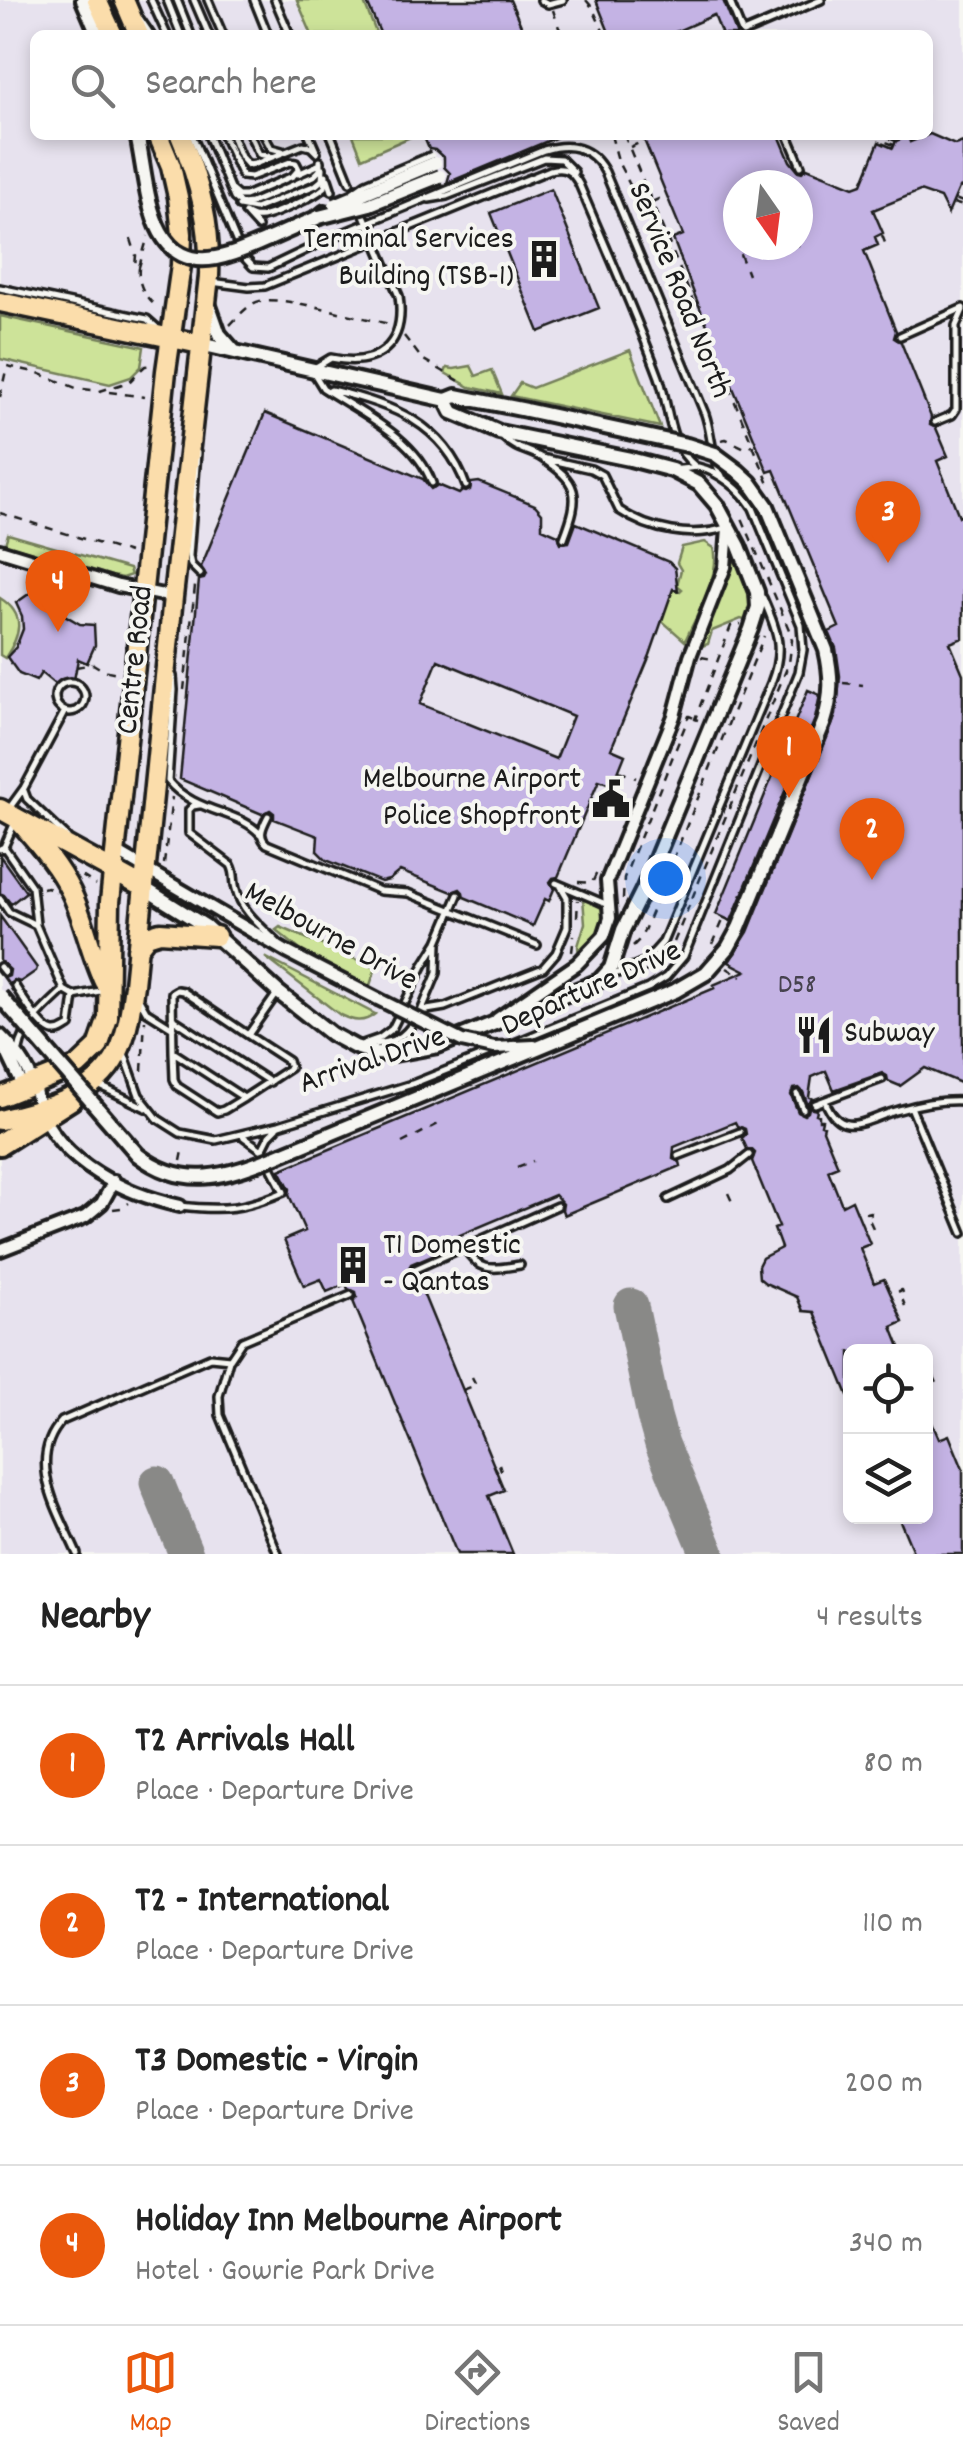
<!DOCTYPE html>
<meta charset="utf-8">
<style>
body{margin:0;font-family:Dekko,sans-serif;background:#f6f6f6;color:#222}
.controls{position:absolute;right:30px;bottom:30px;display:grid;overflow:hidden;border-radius:15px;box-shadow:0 5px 15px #0003}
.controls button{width:90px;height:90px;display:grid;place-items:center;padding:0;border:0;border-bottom:2px solid #e0e0e0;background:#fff;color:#222;font:50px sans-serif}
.compass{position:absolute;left:723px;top:170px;width:90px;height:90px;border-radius:50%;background:#fff;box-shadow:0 5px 15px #0003;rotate:166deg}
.you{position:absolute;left:665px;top:878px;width:35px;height:35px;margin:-25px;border:8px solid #fff;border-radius:50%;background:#1a73e8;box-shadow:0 0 0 15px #1a73e833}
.badge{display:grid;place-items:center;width:65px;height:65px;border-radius:50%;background:#ea580c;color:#fff;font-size:32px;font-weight:700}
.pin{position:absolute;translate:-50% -82px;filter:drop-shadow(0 2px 5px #0008)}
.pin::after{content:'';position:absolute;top:52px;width:35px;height:30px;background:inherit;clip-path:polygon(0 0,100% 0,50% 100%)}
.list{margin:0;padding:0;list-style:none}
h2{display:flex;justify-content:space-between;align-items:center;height:130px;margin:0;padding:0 40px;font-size:42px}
h2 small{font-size:32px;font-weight:400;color:#767676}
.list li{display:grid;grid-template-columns:65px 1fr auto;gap:30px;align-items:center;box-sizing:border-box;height:160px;padding:0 40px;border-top:2px solid #e0e0e0}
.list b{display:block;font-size:38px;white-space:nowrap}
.list p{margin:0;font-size:32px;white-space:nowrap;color:#767676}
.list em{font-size:32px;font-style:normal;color:#767676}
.icon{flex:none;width:55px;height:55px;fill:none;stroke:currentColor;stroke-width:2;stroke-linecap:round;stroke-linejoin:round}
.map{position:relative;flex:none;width:963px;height:1554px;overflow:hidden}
.search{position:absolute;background:#fff;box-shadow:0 5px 15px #0003;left:30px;right:30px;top:30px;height:110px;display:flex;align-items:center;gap:25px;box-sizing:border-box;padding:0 35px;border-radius:15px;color:#767676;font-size:38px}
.sheet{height:770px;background:#fff}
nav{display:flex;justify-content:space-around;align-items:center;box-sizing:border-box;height:140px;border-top:2px solid #e0e0e0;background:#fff;font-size:28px;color:#767676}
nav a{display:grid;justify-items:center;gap:5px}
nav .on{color:#ea580c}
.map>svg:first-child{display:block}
.built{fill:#e7e2ee;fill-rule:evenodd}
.green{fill:#cde399;stroke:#74805a;stroke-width:2.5}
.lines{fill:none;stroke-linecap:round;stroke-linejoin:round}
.taxiway{stroke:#898987;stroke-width:35}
.building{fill:#c4b3e4;stroke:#1c1c1c;stroke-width:2.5;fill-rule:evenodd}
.service-casing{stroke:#1c1c1c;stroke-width:12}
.minor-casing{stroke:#1c1c1c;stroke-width:18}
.tertiary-casing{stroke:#1c1c1c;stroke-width:20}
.primary-casing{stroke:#1c1c1c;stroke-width:25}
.motorway-casing{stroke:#1c1c1c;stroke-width:28}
.path{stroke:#1c1c1c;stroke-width:2.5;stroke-dasharray:8 8;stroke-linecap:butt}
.service{stroke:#f6f6f2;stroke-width:5}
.minor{stroke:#f6f6f2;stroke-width:10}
.tertiary{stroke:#f6f6f2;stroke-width:12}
.primary{stroke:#fbddab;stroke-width:18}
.motorway{stroke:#fbddab;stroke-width:20}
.service-bridge-casing{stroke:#1c1c1c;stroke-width:12;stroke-linecap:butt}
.minor-bridge-casing{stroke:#1c1c1c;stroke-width:18;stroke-linecap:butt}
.tertiary-bridge-casing{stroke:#1c1c1c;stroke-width:20;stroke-linecap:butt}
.service-bridge{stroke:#f6f6f2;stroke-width:5}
.minor-bridge{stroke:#f6f6f2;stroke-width:10}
.tertiary-bridge{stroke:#f6f6f2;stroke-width:12}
.labels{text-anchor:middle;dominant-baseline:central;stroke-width:8;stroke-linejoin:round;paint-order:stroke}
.number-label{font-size:28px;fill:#46424e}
.poi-label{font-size:32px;fill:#1c1c1c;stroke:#f6f6f2;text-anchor:end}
.street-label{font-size:32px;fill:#1c1c1c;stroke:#f6f6f2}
</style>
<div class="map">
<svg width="963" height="1554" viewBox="0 0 963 1554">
<rect width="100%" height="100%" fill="#f6f6f2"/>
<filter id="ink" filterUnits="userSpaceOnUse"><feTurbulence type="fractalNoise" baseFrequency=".01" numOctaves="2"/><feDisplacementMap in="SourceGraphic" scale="20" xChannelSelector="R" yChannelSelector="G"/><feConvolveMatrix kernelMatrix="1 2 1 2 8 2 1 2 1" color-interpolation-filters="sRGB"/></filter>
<g filter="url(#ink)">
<!-- built -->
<path class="built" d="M0,0H963V1554H0ZM35,35H928V135H35ZM738,185H798V245H738ZM850,1352H926V1516H850Z"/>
<!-- green -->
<path class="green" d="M297,0H363L377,35H312Z
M353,135H415L362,158Z
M0,316L144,347L141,367L131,377L110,384L0,359Z
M630,350L660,427L511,396L520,383L532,388Z
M471,366L476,376L492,370L502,394L470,387L445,373L447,368L454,369Z
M8,534L129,569L131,575L122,578L112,576L5,544Z
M705,542L714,548C721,575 696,616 685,641L661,620L673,589L680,591L682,589L677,585L681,570L677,563L682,547Z
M736,561C745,582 755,598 748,621L741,619L712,631L708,644L699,647L727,580L730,563Z
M0,598C27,615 20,636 5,658L0,655Z
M583,898L603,909C609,930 592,942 579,956L578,946L585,923Z
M280,927L376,968L369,988L306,955L276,930Z
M265,957L375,1014C363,1024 353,1021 340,1015Z"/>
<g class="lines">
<!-- taxiway -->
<path class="taxiway" d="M631,1306L654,1416L662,1444L708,1554
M157,1483L186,1554"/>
</g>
<!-- building -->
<path class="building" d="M366,0H510L525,35H381Z
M596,0H723L737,35H722L714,15L675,32L677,35H610Z
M930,134L955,145L963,142V187L959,188L948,214L940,198L920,191L873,210L883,233L875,237L878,245L864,251L896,331L894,338L901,342L931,417L930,425L936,428L948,456L937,461L959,516L963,514V638L950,643L963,674V1084L925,1068L900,1086L888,1081L887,1076L882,1073L834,1090L826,1071L812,1077L809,1097L812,1098L809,1104L812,1109L817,1110L816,1114L819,1115V1120H822L821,1125L824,1126L823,1130L838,1166L828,1170L842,1205L852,1200L870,1244L860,1248L874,1283L884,1279L903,1322L892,1327L902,1352H850V1400L814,1312L803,1311L797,1297L765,1283L759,1278L758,1266L762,1258L781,1248L774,1229L779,1227L752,1161L755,1153L752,1150L747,1149L742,1138L746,1134L745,1129L737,1126L735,1122L674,1147L673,1159L680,1162L681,1166L564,1215L562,1210L563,1204L555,1195L434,1246L437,1253L411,1264L407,1272L410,1276H416L504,1490L489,1496L513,1554H457L353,1301L357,1297L356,1292L348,1289L346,1284L327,1292L321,1279L304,1286L284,1240L305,1231L289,1195L290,1189L280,1170L715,988L713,985L746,971L729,962L748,932L836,715L840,676L836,648L829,632L839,627L774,470L768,472L695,296L673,239L683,235L642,135H779L790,161L798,171L802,172L807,168L854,187L862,184L879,142L893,148L896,141L908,136L910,142ZM738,185H798V245H738ZM799,1088L803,1092L809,1108L808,1112L804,1115L798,1112L791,1095L793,1089Z
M423,135H562L447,183L450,173L444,167V158L435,150L429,149Z
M551,189L599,308L539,332L491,213Z
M265,413L423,479L431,489L438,485L459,494L462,491L466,492L470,490L471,483L479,482L535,505L542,513V528L558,535L561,543L569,542L576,523L669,562L675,568L678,591L673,589L650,655L611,749L625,755L613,785L599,780L558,877L553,878L550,882L554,889L549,901L545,899L533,926L464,897L463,892L460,889L452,892L400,871L389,880L381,882L326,860L317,851L318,836L274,819V813L270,810L262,814L180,779L199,580L204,579L206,575L201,567ZM438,660L573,716L556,759L420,704Z
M52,590L55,603L63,614L80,624L94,625L95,645L87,663L78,659L74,680L64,682L58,687L41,673L36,681L19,674L7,657L16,647L23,629L22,616L16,603L33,591Z
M808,690L820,695L815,719L731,921L716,914Z
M0,856L26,892L11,904L4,895L0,893Z
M0,916L37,968L36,971L20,982L14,980L9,985L4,978L9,976L10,970L0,961Z
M926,1409L939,1439L949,1435L963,1469V1554H914L898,1516H926Z"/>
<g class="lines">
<!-- service casing -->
<g class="service-casing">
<path id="service" d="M151,0L167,35
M167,0L181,35
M177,0L191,35
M194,0L209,35
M208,0L223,35
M254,0L268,35
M275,0L290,35
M541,0L548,4L563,0
M729,0L742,32
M140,19L151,35
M743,33L821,0
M192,135L242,255L253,267L268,268L333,237L544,150C570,142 592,147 605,172L705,414C712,434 711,458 722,476
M208,135L234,198L241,204L251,203L314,176L320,170V161
M223,135L242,176L251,177L290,162L296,163L299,169L293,176L245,196H238L231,190
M232,135L241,157L248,165L255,164L303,145L311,147L317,153
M250,135L259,154L268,156
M264,135L271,148L282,151
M309,135L316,151
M331,135L350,182
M788,135L801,166
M298,174L320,164
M328,179L332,191
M429,199L447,196L544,158L561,159L574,172
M239,206L255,209L316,185L322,180L323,168
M245,213C253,217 253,218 262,217C278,213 313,198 325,187L326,175
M247,215L258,227
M211,282L249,287L265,286L550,170C565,166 572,171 579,184C606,248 635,312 659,377C670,409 667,444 696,467
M0,288L147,319L156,327
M900,336L963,308
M316,367L331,358C378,368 406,345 399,296L364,215
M315,375L323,388C361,413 415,437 432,483
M331,390C391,404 444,423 466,486
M935,422L952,415L956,409V326L963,310
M504,438C515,449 527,450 540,457C579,482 581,494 564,538
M197,453L189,556L191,565L200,574
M542,458L591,469L602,475L619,510C650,531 693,539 728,527
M173,676L174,690L168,781C194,813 241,811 260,834
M55 697a15 15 0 1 1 30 0a15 15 0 1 1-30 0Z
M24,791L27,799L67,837
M199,805L193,806L189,810V833L231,865C236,874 233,880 236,889C241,911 263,928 278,943
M8,810L24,788L65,711
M268,816C263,826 257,836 267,844L380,891L408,893L537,945
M4,847L32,887L36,924
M0,849L4,847L15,822
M556,883L608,905
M0,899L9,912L36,925L64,990L74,996
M0,967L4,972
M606,978L646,961L663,942L771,683C785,647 777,631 763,598
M15,986C22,997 42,1030 54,1032C61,1033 64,1029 70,1026L74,996
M74,996L105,990
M138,997L146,1011L173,1028
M422,1009L437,973L438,943
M421,1011L445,1007L543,968L556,953L567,927V897L560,885
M172,1018L270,1082
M248,1035L183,991L177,990L172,993L173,1052L244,1098L290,1068L288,1061L248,1035L276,995
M363,1044L380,1038L392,1029L423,966L438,942L458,895
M512,1044L648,988L666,977L684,956L799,672L803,650L801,625L753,508C741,490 720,472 698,467C695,467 683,469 680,469
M368,1045C394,1042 402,1041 416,1019
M19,1050C23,1026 47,1006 64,990
M173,1052L174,1079L177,1086L217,1112L224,1110L244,1098
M124,1053L139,1095L158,1119L180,1133L216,1140L279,1125L412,1084L497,1050
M98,1085L146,1108
M797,1094L803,1109
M825,1101C842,1143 869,1117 899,1110C919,1104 943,1100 963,1101
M815,1104L882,1079
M911,1107L963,1233
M262,1150L269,1136L277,1128
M678,1156L740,1132
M668,1199L730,1170L749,1155
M180,1206C224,1211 244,1209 284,1192L262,1150L244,1137
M465,1248C481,1274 493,1269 520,1265
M413,1270L557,1206
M229,1360L219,1396L220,1415L278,1554
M77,1554C59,1512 25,1461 62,1421L210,1357L230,1359L242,1341L351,1295"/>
</g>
<!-- minor casing -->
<g class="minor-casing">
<path id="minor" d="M0,550L118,586L173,597
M115,851L287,952L378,999
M497,1019L577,964L604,936L610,918L607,881L674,716L690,656L725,567L728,528
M0,1035C15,1050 28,1065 34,1086C36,1093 37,1101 40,1108C61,1164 126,1194 180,1206
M2,1042L25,1090
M0,1250L85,1217L102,1203L114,1181"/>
</g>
<!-- tertiary casing -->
<g class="tertiary-casing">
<path id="tertiary" d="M83,0L98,35
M269,239L319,217L325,212
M208,303L219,334L234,351
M200,344L446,400L456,396L526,410
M144,888L205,926L278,992L331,1034L355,1047L375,1053L394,1054L438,1046L599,981L611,968L623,930L643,890L751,629L758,607L757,592L739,546L717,505L699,484L672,470L630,459L499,432L452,412L446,400"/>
</g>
<!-- primary casing -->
<g class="primary-casing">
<path id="primary" d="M97,0L113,35
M124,0L139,35
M0,302L200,344
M0,809L144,888
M19,821C38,843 58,865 71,892C85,921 90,952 104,982
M137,949L147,936L160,932L216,936
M0,1097L78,1066L98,1047L108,1018L110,902L166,371L181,265L182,234L178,197L171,166L158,135
M0,1120C47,1108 101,1097 121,1046C129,1026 131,1005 134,985L173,597L209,276C211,226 200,182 180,135"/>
</g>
<!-- motorway casing -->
<g class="motorway-casing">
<path id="motorway" d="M0,1144L71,1099"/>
</g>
<!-- path -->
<path class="path" d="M586,0L592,7L605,35
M553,10L559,28L567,35
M611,135L619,164L665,252L669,251
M624,135L769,484
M894,145L886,142L885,139L888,138L896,141
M630,147L644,141
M955,199L963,202
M652,202L667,195
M953,203L963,206
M882,235L887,248
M131,239L136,255L135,267L139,268C137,284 146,300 159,308
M740,254L748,275
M139,267L148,236
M230,325C238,317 249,303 260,301C286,296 356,317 385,323L389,326
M404,336L422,359L463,383
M109,392L145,397
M0,397L7,366L38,373L76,388L100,391L129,382L145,366L153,365
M721,440L726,439L745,448L752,445
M0,513L129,553
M701,657L718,660
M76,667L93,664L103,670L118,673
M843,683L863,685
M184,690L195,586
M698,720L695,719L731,626L741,624
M619,771L636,778
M164,864L172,797
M82,876L96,885
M578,882L592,883L599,868
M42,888L48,887L53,893L55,892
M623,899L624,878L689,716L694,718
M577,917L578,900
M713,944L724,918
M633,946L641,938L764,636
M572,952L574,935
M727,968L742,977
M611,988C635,978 656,970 672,947L789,663L792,640L790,632L740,513
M142,1071L145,1020
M402,1143L444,1121
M181,1161L183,1151
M517,1167L533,1161
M728,1193L734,1206
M113,1209L121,1208L129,1203
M871,1215L870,1212L866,1213L873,1228
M903,1293L902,1290L899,1291L905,1306
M934,1370L933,1366L930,1368L937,1383
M463,1390L476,1385L472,1377
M494,1465L499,1474L502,1473L499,1464"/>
<!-- service -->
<use href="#service" class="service"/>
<!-- minor -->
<use href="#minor" class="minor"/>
<!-- tertiary -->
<use href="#tertiary" class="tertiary"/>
<!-- primary -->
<use href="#primary" class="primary"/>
<!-- motorway -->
<use href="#motorway" class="motorway"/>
<!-- service-bridge casing -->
<g class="service-bridge-casing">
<path id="service-bridge" d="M353,192L366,183L432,155"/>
</g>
<!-- minor-bridge casing -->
<g class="minor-bridge-casing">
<path id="minor-bridge" d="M378,999L462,1041L494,1048L534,1046"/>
</g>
<!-- tertiary-bridge casing -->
<g class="tertiary-bridge-casing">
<path id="tertiary-bridge" d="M137,135C148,181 146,271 216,258C234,255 252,246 269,239
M335,205L435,163
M319,217L370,204L440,176
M0,996L138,1155C185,1191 227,1176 277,1156L651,1001L675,991L706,973L728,948L739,928L824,722C832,696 832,676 826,650L767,506L750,482L738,471L715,454L687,445L526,410"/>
</g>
<!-- service-bridge -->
<use href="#service-bridge" class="service-bridge"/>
<!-- minor-bridge -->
<use href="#minor-bridge" class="minor-bridge"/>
<!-- tertiary-bridge -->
<use href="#tertiary-bridge" class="tertiary-bridge"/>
</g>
</g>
<!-- icons -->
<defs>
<g id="building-bare" transform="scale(3)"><path d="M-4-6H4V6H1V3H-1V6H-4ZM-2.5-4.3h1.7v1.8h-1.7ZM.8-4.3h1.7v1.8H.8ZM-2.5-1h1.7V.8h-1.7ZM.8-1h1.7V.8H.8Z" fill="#1c1c1c" stroke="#f6f6f2" stroke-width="2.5" paint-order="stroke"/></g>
<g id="civic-bare" transform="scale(3)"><path d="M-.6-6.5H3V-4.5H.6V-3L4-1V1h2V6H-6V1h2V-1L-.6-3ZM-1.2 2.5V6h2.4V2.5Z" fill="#1c1c1c" stroke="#f6f6f2" stroke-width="2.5" paint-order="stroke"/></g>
<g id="restaurant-bare" transform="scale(3)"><path d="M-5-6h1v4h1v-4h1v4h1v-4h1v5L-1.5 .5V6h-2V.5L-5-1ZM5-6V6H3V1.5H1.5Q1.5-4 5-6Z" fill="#1c1c1c" stroke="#f6f6f2" stroke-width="2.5" paint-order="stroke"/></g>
</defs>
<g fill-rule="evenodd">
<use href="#building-bare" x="544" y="259"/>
<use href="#civic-bare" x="611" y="799"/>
<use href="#restaurant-bare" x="814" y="1035"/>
<use href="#building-bare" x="353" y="1265"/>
</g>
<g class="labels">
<!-- number labels -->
<g class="number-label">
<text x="797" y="987">D58</text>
</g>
<!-- poi labels -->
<g class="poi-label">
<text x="514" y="241">Terminal Services<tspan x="514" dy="37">Building (TSB-1)</tspan></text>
<text x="581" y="781">Melbourne Airport<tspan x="581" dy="37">Police Shopfront</tspan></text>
<text x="844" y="1035" text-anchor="start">Subway</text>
<text x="383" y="1247" text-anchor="start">T1 Domestic<tspan x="383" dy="37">- Qantas</tspan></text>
</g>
<!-- street labels -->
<g class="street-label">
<text transform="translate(678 291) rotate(68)">Service Road North</text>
<text transform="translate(137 660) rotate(-84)">Centre Road</text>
<text transform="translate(330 938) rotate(29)">Melbourne Drive</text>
<text transform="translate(592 990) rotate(-24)">Departure Drive</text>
<text transform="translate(373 1062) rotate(-19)">Arrival Drive</text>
</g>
</g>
</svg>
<div class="controls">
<button><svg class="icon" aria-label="locate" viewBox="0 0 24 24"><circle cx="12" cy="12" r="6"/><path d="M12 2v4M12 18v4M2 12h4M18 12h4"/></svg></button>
<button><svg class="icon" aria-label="layers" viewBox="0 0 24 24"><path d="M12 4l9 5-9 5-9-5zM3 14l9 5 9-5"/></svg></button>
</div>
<svg class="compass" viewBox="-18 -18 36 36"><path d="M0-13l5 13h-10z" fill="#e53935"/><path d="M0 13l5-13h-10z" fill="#767676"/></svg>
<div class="you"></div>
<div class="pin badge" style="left:789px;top:798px">1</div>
<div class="pin badge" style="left:872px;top:880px">2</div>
<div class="pin badge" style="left:888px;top:563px">3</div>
<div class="pin badge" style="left:58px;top:632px">4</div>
<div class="search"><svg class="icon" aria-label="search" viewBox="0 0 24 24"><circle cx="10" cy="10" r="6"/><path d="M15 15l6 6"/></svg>Search here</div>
</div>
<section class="sheet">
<h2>Nearby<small>4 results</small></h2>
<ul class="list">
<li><span class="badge">1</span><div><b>T2 Arrivals Hall</b><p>Place · Departure Drive</p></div><em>80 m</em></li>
<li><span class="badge">2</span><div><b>T2 - International</b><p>Place · Departure Drive</p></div><em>110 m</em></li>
<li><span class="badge">3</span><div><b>T3 Domestic - Virgin</b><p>Place · Departure Drive</p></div><em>200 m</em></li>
<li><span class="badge">4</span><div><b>Holiday Inn Melbourne Airport</b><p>Hotel · Gowrie Park Drive</p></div><em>340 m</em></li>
</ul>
</section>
<nav>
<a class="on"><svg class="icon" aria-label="map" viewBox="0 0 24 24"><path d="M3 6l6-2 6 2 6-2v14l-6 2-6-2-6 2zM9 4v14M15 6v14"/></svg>Map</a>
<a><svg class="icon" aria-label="directions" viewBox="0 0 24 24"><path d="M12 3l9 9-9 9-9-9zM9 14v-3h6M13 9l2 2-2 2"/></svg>Directions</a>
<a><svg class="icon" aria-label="saved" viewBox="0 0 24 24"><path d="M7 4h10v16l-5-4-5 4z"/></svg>Saved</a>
</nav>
